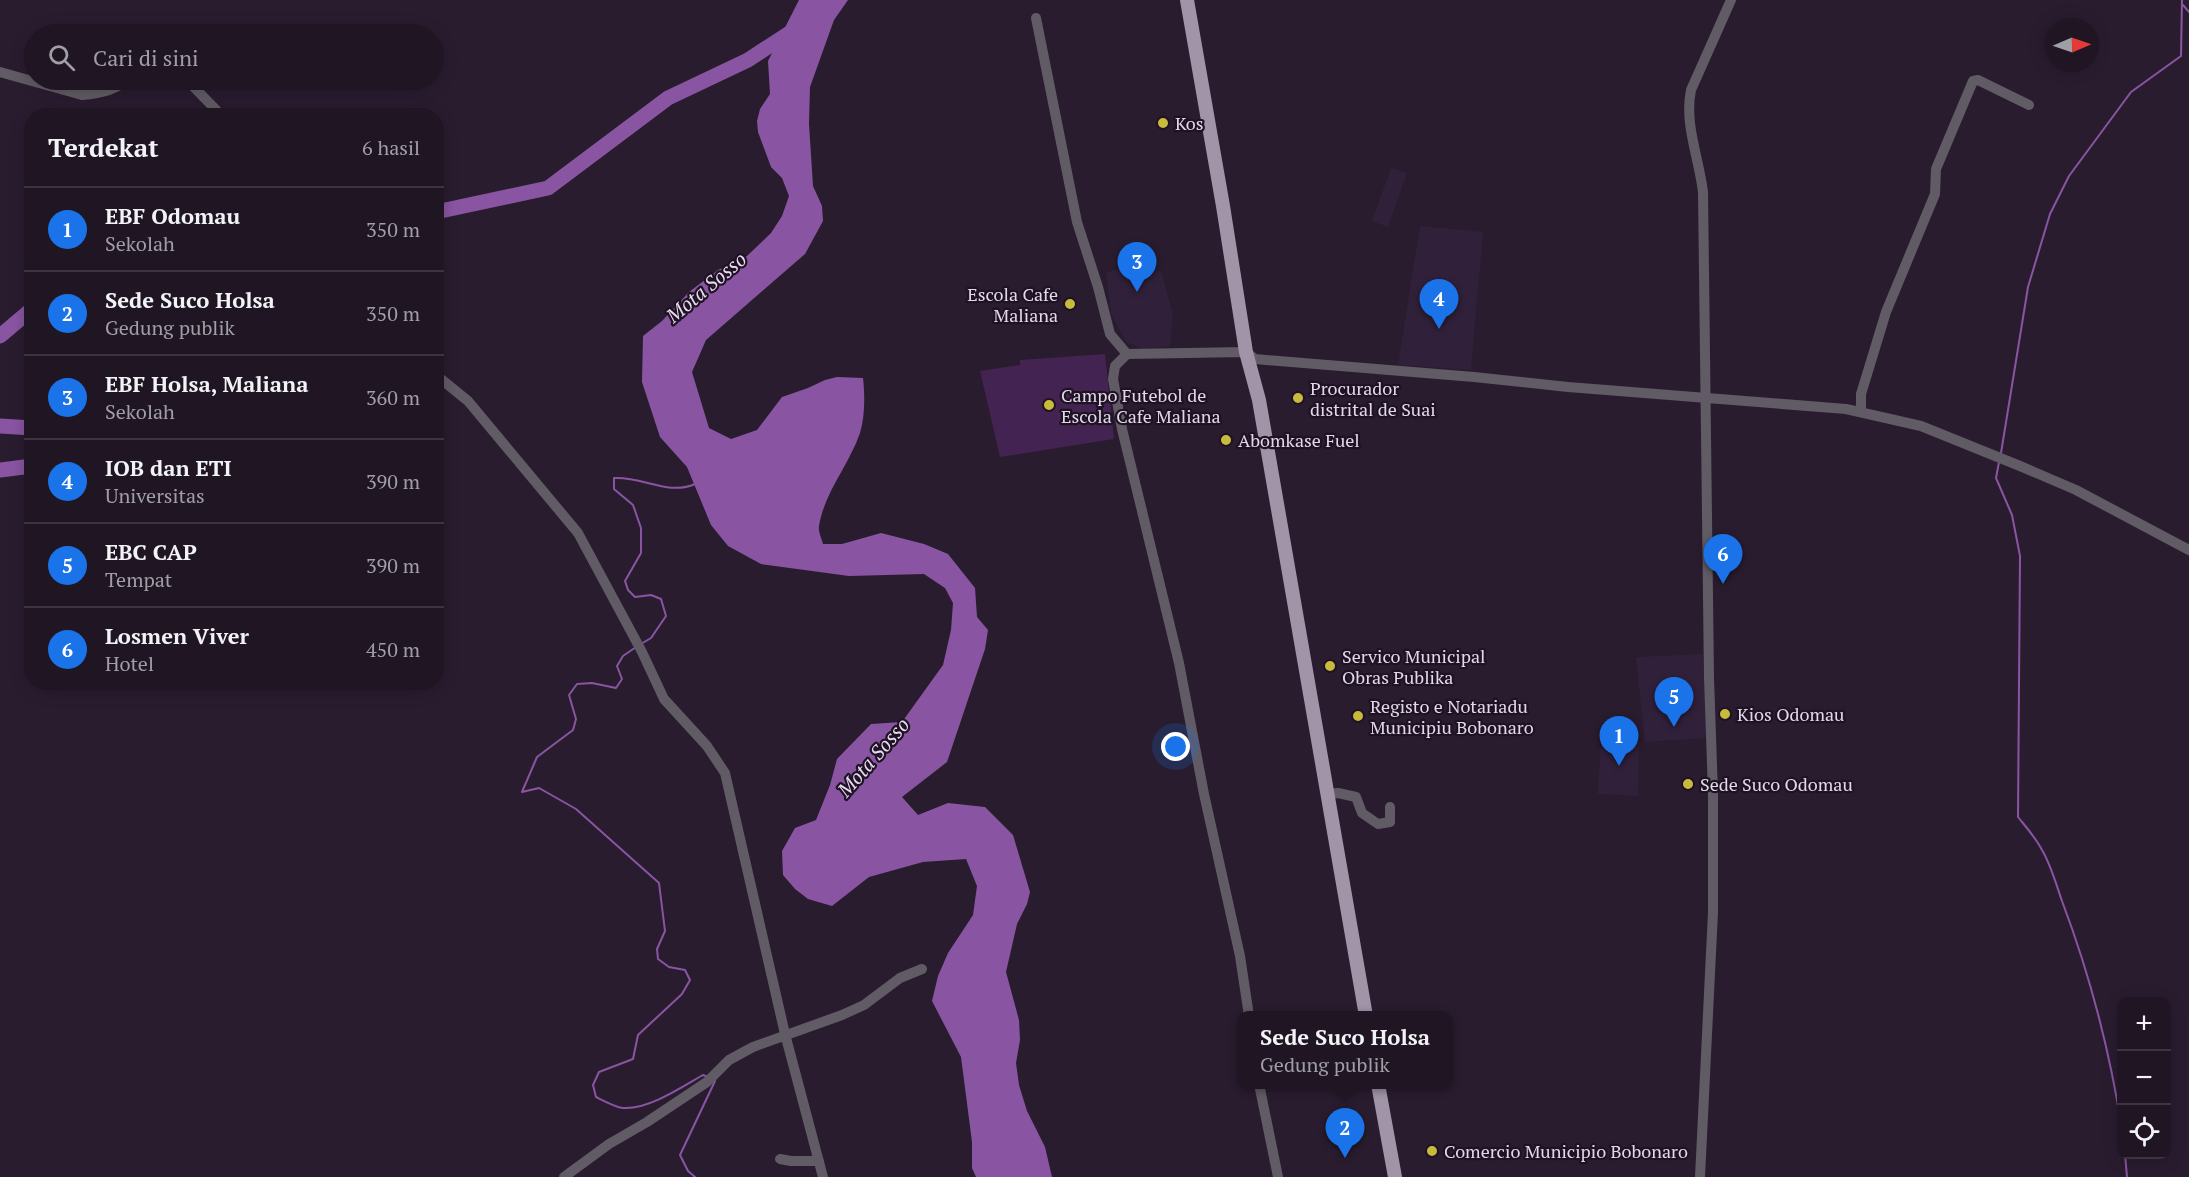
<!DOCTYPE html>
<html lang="id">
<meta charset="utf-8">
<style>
body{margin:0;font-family:"PT Serif",serif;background:#2c2230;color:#f1f3f6}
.controls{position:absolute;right:18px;bottom:18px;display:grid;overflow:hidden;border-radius:12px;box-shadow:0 3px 15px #0003}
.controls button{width:54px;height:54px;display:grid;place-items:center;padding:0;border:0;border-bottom:2px solid #3c3441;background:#1f1523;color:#f1f3f6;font:30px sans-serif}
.compass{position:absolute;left:2045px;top:18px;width:54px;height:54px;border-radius:50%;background:#1f1523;box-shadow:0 3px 15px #0003;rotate:88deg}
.you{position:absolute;left:1176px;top:747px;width:21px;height:21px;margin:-15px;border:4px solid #fff;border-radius:50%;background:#1a73e8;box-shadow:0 0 0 9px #1a73e833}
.badge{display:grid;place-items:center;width:39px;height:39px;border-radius:50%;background:#1a73e8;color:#fff;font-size:20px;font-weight:700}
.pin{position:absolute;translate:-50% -50px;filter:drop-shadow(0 2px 3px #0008)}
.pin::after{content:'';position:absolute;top:32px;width:21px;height:18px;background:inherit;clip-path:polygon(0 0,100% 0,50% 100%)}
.popup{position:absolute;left:1237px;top:1011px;width:216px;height:78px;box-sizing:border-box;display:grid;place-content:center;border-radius:12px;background:#1f1523;filter:drop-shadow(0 2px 4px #0005);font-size:20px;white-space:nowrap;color:#a19fa6}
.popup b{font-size:22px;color:#f1f3f6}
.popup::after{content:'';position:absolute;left:50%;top:100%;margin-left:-12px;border:12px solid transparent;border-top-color:#1f1523}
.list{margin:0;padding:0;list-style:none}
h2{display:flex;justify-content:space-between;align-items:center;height:78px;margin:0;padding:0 24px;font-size:26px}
h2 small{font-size:20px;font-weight:400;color:#a19fa6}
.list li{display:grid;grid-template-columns:39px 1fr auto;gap:18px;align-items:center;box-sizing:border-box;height:84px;padding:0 24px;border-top:2px solid #3c3441}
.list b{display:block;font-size:22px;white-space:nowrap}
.list p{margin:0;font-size:20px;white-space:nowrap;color:#a19fa6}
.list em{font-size:20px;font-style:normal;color:#a19fa6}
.icon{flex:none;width:33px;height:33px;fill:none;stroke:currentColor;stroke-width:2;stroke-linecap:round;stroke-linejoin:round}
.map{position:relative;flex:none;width:2189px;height:1177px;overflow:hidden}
.search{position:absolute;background:#1f1523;box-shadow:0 3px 15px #0003;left:24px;top:24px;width:420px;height:66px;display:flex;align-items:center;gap:15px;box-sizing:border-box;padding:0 21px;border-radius:33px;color:#a19fa6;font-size:22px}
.panel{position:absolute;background:#1f1523;box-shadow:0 3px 15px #0003;left:24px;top:108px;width:420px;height:582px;border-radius:24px}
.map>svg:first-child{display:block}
.built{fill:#31203a}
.green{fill:#432352}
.water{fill:#8955a3}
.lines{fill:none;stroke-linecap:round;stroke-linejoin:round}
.stream{stroke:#8955a3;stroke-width:2}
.river{stroke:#8955a3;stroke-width:15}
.minor{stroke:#615b65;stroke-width:10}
.major{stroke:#a194a9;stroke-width:14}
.poi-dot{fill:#c8bb3b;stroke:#1f1225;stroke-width:2}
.labels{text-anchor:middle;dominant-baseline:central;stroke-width:4.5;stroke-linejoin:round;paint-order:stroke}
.poi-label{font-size:18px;fill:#e1d9e6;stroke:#1f1225;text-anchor:start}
.water-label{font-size:20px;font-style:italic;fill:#e8dbf0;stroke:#1f1225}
</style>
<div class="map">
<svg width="2189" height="1177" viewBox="0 0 2189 1177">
<rect width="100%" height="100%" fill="#291c2f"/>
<!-- built -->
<path class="built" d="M1391,168L1407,173L1388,227L1372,221Z
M1420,226L1483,232L1471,370L1398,365Z
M1133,267L1161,271L1173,314L1170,346L1144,349L1126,342L1111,313L1106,272Z
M1703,654L1706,738L1645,742L1636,657Z
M1601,739H1639L1638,796L1598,794Z"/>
<!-- green -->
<path class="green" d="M1105,354L1114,439L1000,457L980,371L1020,365V360Z"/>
<!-- water -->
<path class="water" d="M799,0H848L834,20L810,87L809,124L813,186L822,206L823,221L805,254L706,340L692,372L709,428L731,439L757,430L782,397L808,388L825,380L837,377L863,378C865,396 865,416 860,433C849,465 824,493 819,526C818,532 822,539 823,544H842L881,533L924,544L948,554L975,588L977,617L988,630L985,649L947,762L902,797L918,815L948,803L985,807L1013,835L1030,892L1027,904L1017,924L1006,972L1019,1020L1020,1040L1016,1063L1019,1085L1027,1111L1045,1147L1052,1177H976L972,1168V1142L961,1057L932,1001L938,976L948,953L973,915L977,886L966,859L923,862L869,877L832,906L808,899L795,889L783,875L782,851L795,828L816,820L830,785L837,759L871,724L902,722L943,665L951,630L953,603L945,588L924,574L849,576L761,564L728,546L711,525L687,467L660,437L642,382L643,336L662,321L689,292L718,270L747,256L771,233L782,216L789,196L782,178L771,167L758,132L757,121L760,109L770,94L768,61Z"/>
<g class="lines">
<!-- stream -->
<path class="stream" d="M2183,5L2189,12
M2001,453L2028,287L2050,214L2069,176L2131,92L2181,56L2182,0
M1999,462L1996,478L2012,515L2020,556L2018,817C2026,827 2036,838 2042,850C2051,865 2056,884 2062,901C2090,975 2110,1052 2122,1130
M641,644L651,638L666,616L661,599L651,595L635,597L628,590L625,581L641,553V528L633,505L614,489V478C642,476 668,496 695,484
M636,647L623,656L617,666L622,679L616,688L592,683L577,684L569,695L576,719L573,730L537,757L522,792L539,788L576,809L659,883L665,931L657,949L658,959L669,967L685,970L690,980L682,994L638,1035L633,1059L599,1072L593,1085L596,1097C604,1101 615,1107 623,1108C648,1110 682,1087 703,1075L708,1077
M2125,1154L2127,1177
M695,1177L688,1171L680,1155L715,1081L713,1080"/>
<!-- river -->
<path class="river" d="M436,212L548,188L668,98L748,60L794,30
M0,336L32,309
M0,426L32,428
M0,470L32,466"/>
<!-- minor -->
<path class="minor" d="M1036,18L1077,222L1098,287L1110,334L1127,354
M0,72L82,95C97,94 115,91 126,80
M187,80L222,116
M436,375L468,401L578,533L642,652L664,699L707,746L725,773L785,1034L823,1177
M1861,412V394L1886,312L1935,194L1936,169L1973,81L1978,80L2029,105
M1327,794L1338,793L1356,797L1362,813L1378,824L1390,822V807
M1249,1016L1240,956L1204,794L1179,663L1122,429L1113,379L1115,366L1127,354L1246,352L1255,359L1474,377L1568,387L1846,409L1921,426L2020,466L2076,490L2189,550
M1259,1084L1278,1177
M780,1159L791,1161H819
M564,1177L609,1144L647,1122L707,1082L729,1060L753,1047L842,1015L864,1005L900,978L922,969
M1700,1177L1713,912V793L1709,678L1703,192C1699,158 1684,124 1691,90L1731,0"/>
<!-- major -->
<path class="major" d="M1187,0L1223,206L1246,352L1259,400L1366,1016
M1378,1084L1395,1177"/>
</g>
<!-- markers -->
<g class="poi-dot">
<circle cx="1163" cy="123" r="6"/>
<circle cx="1070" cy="304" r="6"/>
<circle cx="1298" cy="398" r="6"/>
<circle cx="1049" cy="405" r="6"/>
<circle cx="1226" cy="440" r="6"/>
<circle cx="1330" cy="666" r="6"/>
<circle cx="1725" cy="714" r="6"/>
<circle cx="1358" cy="716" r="6"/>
<circle cx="1688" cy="784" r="6"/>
<circle cx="1432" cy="1151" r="6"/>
</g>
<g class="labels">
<!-- poi labels -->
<g class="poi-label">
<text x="1175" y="123">Kos</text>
<text x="1058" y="294" text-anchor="end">Escola Cafe<tspan x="1058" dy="21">Maliana</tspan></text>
<text x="1310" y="388">Procurador<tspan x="1310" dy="21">distrital de Suai</tspan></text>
<text x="1061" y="395">Campo Futebol de<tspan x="1061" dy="21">Escola Cafe Maliana</tspan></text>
<text x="1238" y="440">Abomkase Fuel</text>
<text x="1342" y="656">Servico Municipal<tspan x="1342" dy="21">Obras Publika</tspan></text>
<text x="1370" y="706">Registo e Notariadu<tspan x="1370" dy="21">Municipiu Bobonaro</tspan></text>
<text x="1737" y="714">Kios Odomau</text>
<text x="1700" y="784">Sede Suco Odomau</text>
<text x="1444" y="1151">Comercio Municipio Bobonaro</text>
</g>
<!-- water labels -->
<g class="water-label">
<text transform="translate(706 287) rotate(-40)">Mota Sosso</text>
<text transform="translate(873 757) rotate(-49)">Mota Sosso</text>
</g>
</g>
</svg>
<div class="controls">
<button>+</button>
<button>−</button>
<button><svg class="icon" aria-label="locate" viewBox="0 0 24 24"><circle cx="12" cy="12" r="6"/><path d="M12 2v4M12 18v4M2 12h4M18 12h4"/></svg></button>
</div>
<svg class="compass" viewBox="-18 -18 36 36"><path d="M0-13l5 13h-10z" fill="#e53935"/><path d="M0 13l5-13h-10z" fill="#a19fa6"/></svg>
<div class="you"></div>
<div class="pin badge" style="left:1619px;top:766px">1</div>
<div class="pin badge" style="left:1345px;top:1158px">2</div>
<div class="popup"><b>Sede Suco Holsa</b>Gedung publik</div>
<div class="pin badge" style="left:1137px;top:292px">3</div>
<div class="pin badge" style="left:1439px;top:329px">4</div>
<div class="pin badge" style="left:1674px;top:727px">5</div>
<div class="pin badge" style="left:1723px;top:584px">6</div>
<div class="search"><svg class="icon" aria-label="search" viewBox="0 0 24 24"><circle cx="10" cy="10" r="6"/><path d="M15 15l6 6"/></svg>Cari di sini</div>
<section class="panel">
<h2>Terdekat<small>6 hasil</small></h2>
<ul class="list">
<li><span class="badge">1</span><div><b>EBF Odomau</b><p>Sekolah</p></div><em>350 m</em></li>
<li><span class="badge">2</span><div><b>Sede Suco Holsa</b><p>Gedung publik</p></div><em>350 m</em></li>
<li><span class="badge">3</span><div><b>EBF Holsa, Maliana</b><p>Sekolah</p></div><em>360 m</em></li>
<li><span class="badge">4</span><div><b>IOB dan ETI</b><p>Universitas</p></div><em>390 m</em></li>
<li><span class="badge">5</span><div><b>EBC CAP</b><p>Tempat</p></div><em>390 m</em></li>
<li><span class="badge">6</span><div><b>Losmen Viver</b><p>Hotel</p></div><em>450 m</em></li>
</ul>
</section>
</div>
